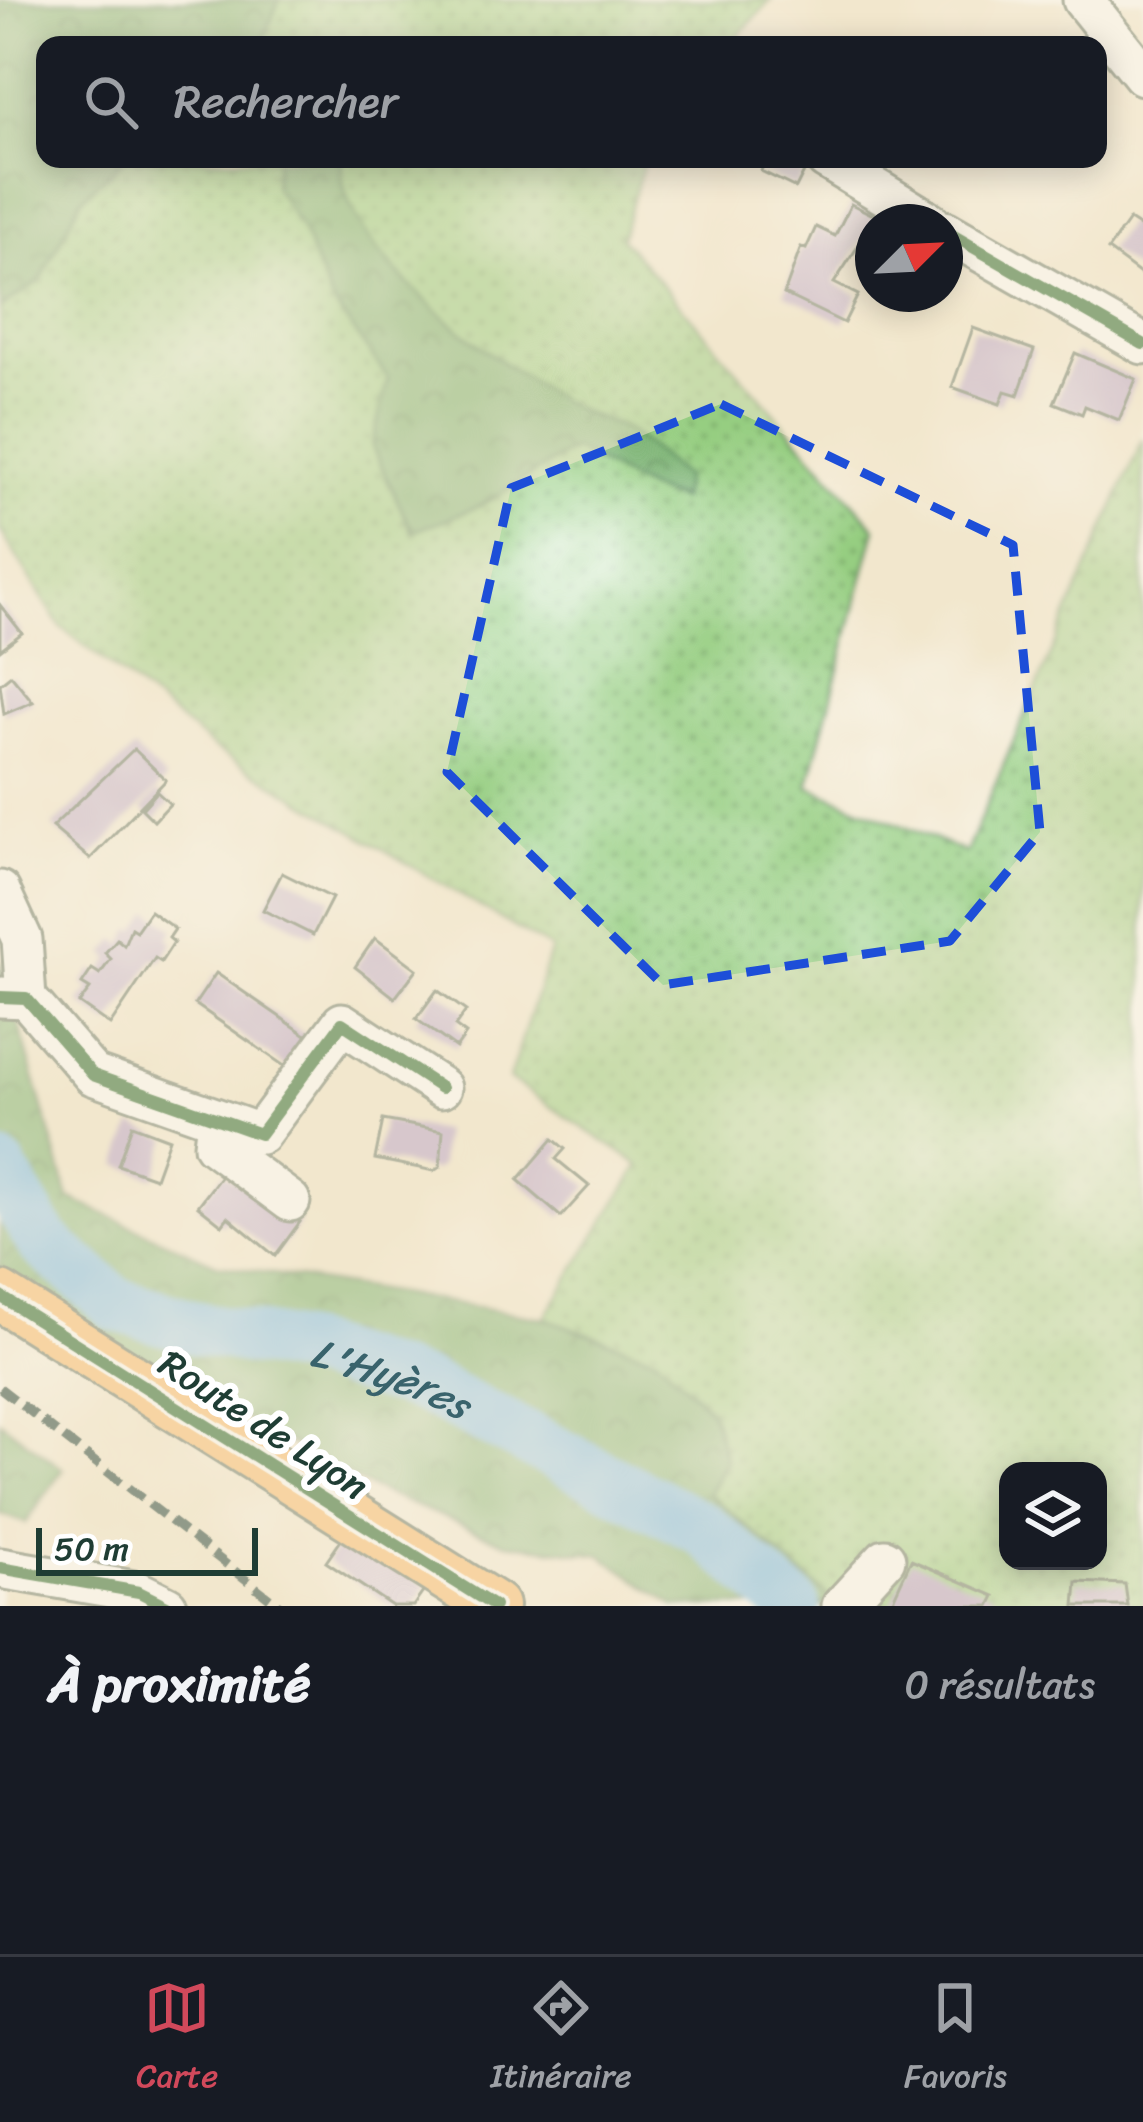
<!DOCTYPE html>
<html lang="fr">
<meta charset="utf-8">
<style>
body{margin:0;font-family:Sriracha,sans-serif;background:#20242c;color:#f1f3f6}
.controls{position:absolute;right:36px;bottom:36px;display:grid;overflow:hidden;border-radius:24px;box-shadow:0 6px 30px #0003}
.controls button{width:108px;height:108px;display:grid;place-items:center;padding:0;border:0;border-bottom:3px solid #363941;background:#171b24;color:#f1f3f6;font:60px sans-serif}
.compass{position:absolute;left:855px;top:204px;width:108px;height:108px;border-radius:50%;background:#171b24;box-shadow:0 6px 30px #0003;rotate:66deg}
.scale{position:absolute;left:36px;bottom:30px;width:222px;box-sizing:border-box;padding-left:12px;border:6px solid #1f3d34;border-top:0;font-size:33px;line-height:42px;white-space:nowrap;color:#1f3d34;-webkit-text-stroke:9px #fff;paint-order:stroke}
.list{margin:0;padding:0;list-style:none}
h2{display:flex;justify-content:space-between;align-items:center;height:156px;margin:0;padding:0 48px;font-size:51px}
h2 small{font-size:39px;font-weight:400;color:#9ea1a6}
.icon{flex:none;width:66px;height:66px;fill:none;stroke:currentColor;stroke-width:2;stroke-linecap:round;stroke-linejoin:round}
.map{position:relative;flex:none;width:1143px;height:1606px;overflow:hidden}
.search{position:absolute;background:#171b24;box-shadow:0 6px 30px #0003;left:36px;right:36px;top:36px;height:132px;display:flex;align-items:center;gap:30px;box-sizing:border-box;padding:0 42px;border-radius:24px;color:#9ea1a6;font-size:45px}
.sheet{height:348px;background:#171b24}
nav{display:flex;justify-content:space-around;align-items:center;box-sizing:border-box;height:168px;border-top:3px solid #363941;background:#171b24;font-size:33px;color:#9ea1a6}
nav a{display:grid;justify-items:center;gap:6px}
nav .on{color:#d1495b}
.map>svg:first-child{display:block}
.grass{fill:url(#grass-dots);stroke:#5a865a;stroke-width:3;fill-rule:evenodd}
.forest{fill:url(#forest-crowns);stroke:#4c7752;stroke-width:3}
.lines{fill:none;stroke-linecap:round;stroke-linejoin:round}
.river{stroke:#77bcee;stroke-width:54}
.building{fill:#b7a1cb}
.minor-casing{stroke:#69786a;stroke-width:45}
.major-casing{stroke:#69786a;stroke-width:54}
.minor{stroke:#fff;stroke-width:39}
.major{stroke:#fcbd6f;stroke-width:48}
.rail{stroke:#1f3d34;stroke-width:9;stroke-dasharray:18 9;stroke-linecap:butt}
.cycleway-casing{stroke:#fff;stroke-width:20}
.cycleway{stroke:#1b5e20;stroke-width:12}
.marked{fill:none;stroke:#1d4ed8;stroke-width:9;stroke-dasharray:24 15;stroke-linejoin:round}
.labels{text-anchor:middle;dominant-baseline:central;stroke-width:12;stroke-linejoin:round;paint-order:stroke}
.street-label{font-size:39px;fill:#1f3d34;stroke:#fff}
.water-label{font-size:42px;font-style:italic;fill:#39636c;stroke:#fff}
</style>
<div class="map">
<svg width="1143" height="1606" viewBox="0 0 1143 1606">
<defs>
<pattern id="grass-dots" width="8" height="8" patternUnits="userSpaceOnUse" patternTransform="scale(3)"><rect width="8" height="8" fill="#96ce81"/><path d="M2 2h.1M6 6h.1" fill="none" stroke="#7aa86a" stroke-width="1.8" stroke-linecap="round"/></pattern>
<pattern id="forest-crowns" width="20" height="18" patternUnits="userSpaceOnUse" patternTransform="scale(3)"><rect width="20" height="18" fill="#78b16f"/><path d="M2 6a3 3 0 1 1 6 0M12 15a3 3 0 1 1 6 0" fill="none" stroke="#62915c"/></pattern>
</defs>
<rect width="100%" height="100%" fill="#fff"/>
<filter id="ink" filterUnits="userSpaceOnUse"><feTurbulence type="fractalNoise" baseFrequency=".00833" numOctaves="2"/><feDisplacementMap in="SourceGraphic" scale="24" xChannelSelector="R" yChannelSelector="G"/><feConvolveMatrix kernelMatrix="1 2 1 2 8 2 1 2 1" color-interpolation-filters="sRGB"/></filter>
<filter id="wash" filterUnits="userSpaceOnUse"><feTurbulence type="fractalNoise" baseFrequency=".004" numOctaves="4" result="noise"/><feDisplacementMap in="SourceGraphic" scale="48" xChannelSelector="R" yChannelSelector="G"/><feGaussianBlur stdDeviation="2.7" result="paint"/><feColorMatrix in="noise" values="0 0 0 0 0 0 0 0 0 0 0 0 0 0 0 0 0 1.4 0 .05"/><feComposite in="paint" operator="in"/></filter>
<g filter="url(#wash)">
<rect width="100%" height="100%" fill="#f2e7cd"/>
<!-- grass -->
<path class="grass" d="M279,0H771L730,45H261Z
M124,159H645L621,238L876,528L808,786L966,853L1143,439V1606H839L708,1493L726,1461L711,1410L657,1358L544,1318L640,1165L509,1079L551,949L215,749L60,626L0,530V308L40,281L81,199ZM1008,1471H1098V1561H1008Z"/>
<!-- forest -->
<path class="forest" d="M0,0H279L261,45H45V159H124L81,199L40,281L0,308Z
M276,159H342C330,247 505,370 576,409C592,418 611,421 627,431C647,443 666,462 684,477L681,500L647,489L573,449L482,505L412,532L372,446L388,378L331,300L301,229L274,186Z
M0,959L69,1198L219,1265L544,1318L657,1358L711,1411L726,1461L708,1493L839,1606H675L601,1555L506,1543L366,1486L152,1368L0,1266Z
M0,1421L63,1469L26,1523L0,1514Z"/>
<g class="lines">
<!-- river -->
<path class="river" id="s1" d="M0,1169L43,1242L116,1304L197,1328L299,1347L426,1387L702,1528L793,1606"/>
</g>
<g id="blocks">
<!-- building -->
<path class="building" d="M766,159H788L806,168L796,188L761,171Z
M851,204L877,217L834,283L858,295L844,323L784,294L801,247L806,249L816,227L835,236Z
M1129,220L1143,229V276L1108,250Z
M973,328L1034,350L1018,395L1005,391L1000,404L952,387Z
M1075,353L1136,379L1119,420L1085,406L1082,414L1054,403Z
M0,605L22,633L0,650Z
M11,675L33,702L4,714L0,684Z
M134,749L166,780L90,859L52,827Z
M157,792L170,804L154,821L142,809Z
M282,873L332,898L313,935L263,910Z
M150,911L175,929L169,938L174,942L161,962L155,958L110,1025L79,1003L90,989L82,984L92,969L100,974L111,959L105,953L117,939L124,945L131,928L136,931Z
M375,938L417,969L395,998L355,967Z
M216,973L312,1039L290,1070L195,1004Z
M437,990L466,1011L455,1026L466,1034L456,1048L416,1019Z
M383,1120L443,1131L440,1167L434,1171L375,1159Z
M132,1125L169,1139L155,1178L118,1165Z
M553,1139L565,1149L556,1159L589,1186L561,1217L518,1180Z
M223,1173L300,1222L275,1256L228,1217L222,1225L198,1206Z
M344,1536L428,1585L413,1606H392L326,1562Z
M911,1560L995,1596L990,1606H890Z
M1077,1582L1125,1584L1128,1606H1075Z"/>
</g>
</g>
<g filter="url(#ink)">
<use href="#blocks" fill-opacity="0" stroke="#69786a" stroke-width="3"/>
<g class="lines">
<!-- minor casing -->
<g class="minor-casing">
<path id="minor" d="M1083,0L1143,75
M826,159L930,222
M945,231L1143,344
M0,891L22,939L26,998
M0,997L26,998L93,1075L260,1134L342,1023L441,1088
M217,1120L214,1145L290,1201
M0,1568L139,1592L167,1606
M842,1606L885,1559"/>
</g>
<!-- major casing -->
<g class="major-casing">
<path id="major" d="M0,1296L494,1606"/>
</g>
<!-- minor -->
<use href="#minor" class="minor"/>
<!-- major -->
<use href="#major" class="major"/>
<!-- rail -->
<path class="rail" d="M0,1388L280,1606"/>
<!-- cycleway casing -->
<g class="cycleway-casing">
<path id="cycleway" d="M945,231L1143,344
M0,997L26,998L93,1075L260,1134L342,1023L441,1088
M0,1296L494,1606
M0,1568L139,1592L167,1606"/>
</g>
<!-- cycleway -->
<use href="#cycleway" class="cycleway"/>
</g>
</g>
<!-- marked area -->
<path d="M0 0H1143V1606H0ZM721,404L1013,545L1040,832L950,941L663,985L447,772L511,488Z" fill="#f2e7cd" fill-opacity=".55" fill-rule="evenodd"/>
<path class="marked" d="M721,404L1013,545L1040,832L950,941L663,985L447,772L511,488Z"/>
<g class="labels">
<!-- street labels -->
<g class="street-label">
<text transform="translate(264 1424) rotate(33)">Route de Lyon</text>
</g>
<!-- water labels -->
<g class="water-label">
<text stroke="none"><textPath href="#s1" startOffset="465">L'Hyères</textPath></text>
</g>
</g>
</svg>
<div class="controls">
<button><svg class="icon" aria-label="layers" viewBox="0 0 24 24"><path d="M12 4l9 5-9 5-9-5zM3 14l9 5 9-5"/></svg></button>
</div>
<svg class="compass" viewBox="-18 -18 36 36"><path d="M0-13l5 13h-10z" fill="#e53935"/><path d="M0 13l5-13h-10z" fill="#9ea1a6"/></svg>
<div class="scale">50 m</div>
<div class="search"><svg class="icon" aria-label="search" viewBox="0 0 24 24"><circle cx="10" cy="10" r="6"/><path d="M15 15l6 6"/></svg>Rechercher</div>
</div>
<section class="sheet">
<h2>À proximité<small>0 résultats</small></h2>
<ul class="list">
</ul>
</section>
<nav>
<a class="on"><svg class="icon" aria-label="map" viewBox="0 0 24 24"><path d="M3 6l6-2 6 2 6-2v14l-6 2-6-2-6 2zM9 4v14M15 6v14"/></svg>Carte</a>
<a><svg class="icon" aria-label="directions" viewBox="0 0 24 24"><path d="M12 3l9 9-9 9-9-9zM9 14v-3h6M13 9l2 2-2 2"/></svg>Itinéraire</a>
<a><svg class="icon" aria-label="saved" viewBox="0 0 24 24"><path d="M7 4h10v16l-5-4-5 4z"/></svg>Favoris</a>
</nav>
